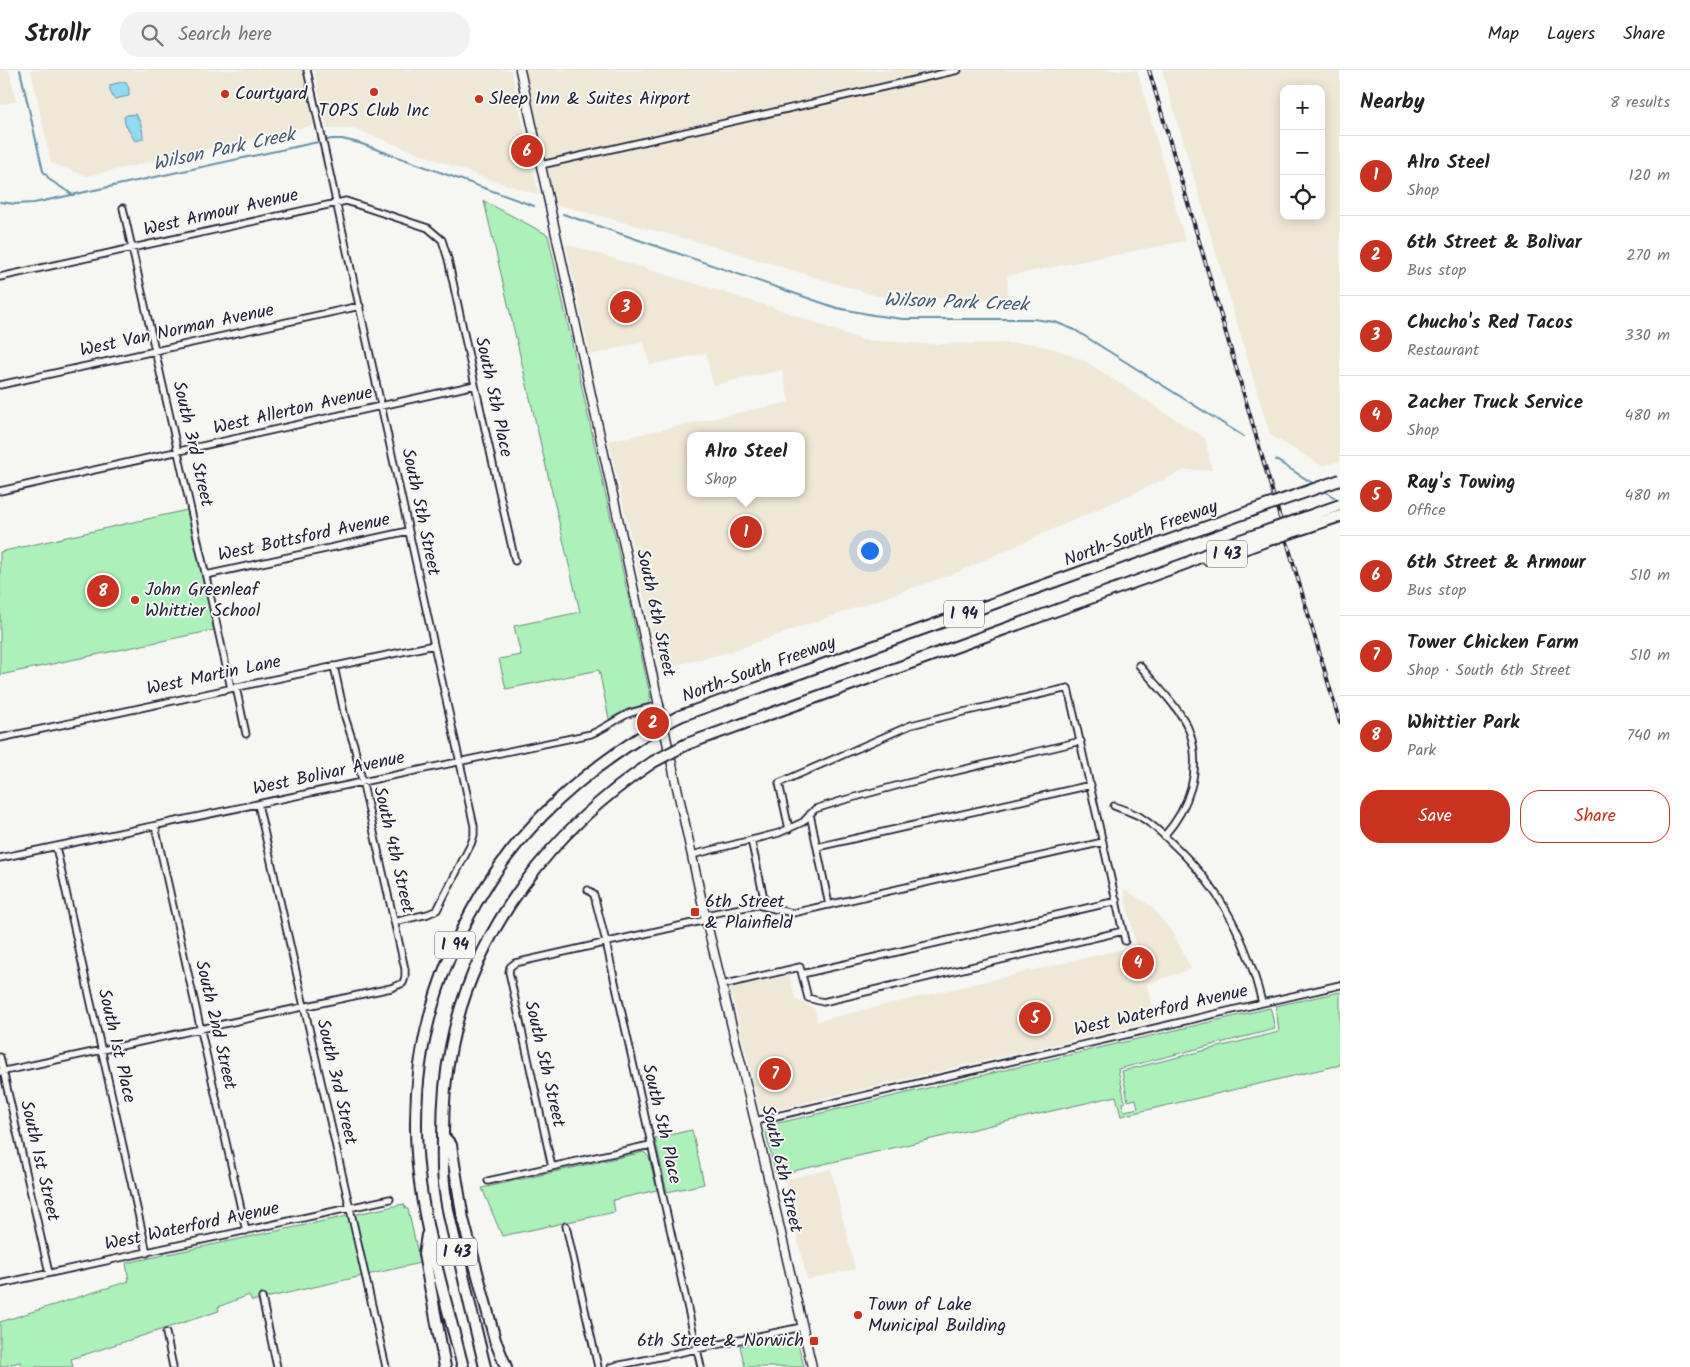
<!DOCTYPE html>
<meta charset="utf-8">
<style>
body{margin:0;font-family:Kalam,sans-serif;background:#f2f2f2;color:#222}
.controls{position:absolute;right:15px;top:15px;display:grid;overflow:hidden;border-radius:10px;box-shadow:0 2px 12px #0003}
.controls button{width:45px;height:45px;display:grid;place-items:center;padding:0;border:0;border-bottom:1px solid #e0e0e0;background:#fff;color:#222;font:25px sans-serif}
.you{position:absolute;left:869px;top:480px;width:18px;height:18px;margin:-12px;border:4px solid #fff;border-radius:50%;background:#1a73e8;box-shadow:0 0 0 8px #1a73e833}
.badge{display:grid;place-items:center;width:32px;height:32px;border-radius:50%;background:#c8321e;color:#fff;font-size:16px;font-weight:700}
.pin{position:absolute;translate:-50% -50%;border:2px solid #fff;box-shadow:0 1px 5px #0006}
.popup{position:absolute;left:687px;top:362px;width:118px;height:65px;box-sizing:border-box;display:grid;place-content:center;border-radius:10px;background:#fff;filter:drop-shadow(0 1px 4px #0005);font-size:16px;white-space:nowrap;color:#767676}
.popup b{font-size:19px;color:#222}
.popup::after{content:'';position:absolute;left:50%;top:100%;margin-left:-10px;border:10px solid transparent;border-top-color:#fff}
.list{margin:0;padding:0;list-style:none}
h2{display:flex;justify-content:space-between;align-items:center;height:65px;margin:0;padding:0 20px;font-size:21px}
h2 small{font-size:16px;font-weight:400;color:#767676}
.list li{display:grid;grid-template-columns:32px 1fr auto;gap:15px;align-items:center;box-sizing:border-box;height:80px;padding:0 20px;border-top:1px solid #e0e0e0}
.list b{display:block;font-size:19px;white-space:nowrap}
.list p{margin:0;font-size:16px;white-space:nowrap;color:#767676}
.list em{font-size:16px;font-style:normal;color:#767676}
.actions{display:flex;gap:10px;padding:15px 20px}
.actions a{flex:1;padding:11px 0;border:1px solid #c8321e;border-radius:20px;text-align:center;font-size:18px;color:#c8321e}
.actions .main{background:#c8321e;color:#fff}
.icon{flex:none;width:28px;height:28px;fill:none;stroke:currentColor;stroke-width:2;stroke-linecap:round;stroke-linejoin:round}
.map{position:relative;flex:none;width:1340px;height:1297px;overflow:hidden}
header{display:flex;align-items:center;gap:30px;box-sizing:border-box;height:70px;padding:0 25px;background:#fff;border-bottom:1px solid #e0e0e0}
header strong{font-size:24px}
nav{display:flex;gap:28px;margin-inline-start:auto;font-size:18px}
.search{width:350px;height:45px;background:#f2f2f2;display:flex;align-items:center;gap:12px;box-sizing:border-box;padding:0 18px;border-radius:20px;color:#767676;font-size:19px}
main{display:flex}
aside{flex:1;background:#fff}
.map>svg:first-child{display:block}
.built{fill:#f0e8d7;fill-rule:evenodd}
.green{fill:#acf0ba;stroke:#67897a}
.water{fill:#8fdbef;stroke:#6391a7}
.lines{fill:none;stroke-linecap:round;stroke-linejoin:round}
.stream{stroke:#6391a7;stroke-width:2}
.street-casing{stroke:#22223b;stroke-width:9}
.secondary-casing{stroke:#22223b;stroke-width:11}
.highway-casing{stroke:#22223b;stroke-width:14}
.street{stroke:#f6f6f2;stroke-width:5.5}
.secondary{stroke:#f6f6f2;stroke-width:8}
.highway{stroke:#f6f6f2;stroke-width:10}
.rail-casing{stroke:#22223b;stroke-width:4}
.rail{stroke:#f6f6f2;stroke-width:2;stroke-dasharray:5.5;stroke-linecap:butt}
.highway-bridge-casing{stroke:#22223b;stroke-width:14;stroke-linecap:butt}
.highway-bridge{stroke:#f6f6f2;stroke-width:10}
.poi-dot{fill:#c8321e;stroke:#f6f6f2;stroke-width:2}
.labels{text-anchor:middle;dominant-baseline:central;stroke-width:4;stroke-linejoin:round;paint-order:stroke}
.shield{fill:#f6f6f2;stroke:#626272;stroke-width:1}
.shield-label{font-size:16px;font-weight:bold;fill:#22223b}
.poi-label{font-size:18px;fill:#22223b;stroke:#f6f6f2;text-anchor:start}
.street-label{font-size:18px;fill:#22223b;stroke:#f6f6f2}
.water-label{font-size:19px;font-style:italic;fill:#435a71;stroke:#f6f6f2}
</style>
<header>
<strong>Strollr</strong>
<div class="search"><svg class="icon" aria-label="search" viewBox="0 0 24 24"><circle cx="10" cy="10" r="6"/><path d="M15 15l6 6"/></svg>Search here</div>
<nav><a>Map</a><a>Layers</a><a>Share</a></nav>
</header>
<main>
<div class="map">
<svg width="1340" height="1297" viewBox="0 0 1340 1297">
<rect width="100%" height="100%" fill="#f6f6f2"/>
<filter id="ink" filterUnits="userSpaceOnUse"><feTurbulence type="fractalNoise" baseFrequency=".02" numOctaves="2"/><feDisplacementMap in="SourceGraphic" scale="10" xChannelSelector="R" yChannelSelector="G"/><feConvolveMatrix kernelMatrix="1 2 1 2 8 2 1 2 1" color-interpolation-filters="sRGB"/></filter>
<g filter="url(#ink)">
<!-- built -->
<path class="built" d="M0,0H9L16,31L0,35Z
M31,0H302L314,55L87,106L51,93Z
M314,0H511L539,125L482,107L354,59H327Z
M526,0H1137L1185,171L1007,206L1008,228L953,229L877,226L720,178L555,134Z
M1162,0H1340V391L1323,396L1270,365ZM1284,19H1321V146H1284Z
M566,174L781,240L862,270L927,274L1029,273L1055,279L1083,290L1205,368L1212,400H1185L958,502L729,582L660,599L609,371L789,332L782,300L713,315L706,283L650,295L644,272L590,285ZM691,366H801V423H691Z
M1123,818L1151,836L1175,866L1191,899L1147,914L1155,951L761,1043L730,917L789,905L796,930L815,939L817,951L1136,876Z
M831,1099L855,1199L807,1210L784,1110Z"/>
<!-- green -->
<path class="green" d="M484,131L548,165L651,629L648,634L627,639L609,649L599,600L506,619L499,589L521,585L514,556L580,542Z
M187,440L214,560L0,605V482Z
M1340,922V995L1121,1046L1116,1026L781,1104L775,1102L766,1063V1058L770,1055L1270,938L1271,940L1275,959L1118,999L1125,1032L1122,1033L1124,1041L1138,1038L1136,1029L1128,1031L1122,1001L1279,962L1276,936Z
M692,1060L704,1114L667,1122L655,1068Z
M644,1082L649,1087L657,1120L613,1130L615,1142L502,1166L482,1118Z
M404,1134L406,1139H408L420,1193L252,1231L249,1225L218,1237L219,1241L71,1289L73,1297H21L20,1292L0,1297V1252L129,1211L126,1193Z
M793,1266L797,1269L804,1297H745L740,1276Z"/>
<!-- water -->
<path class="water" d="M125,11L129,18V26L114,29L110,21V15Z
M135,44C141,51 143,60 143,69L135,71L125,54L124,47L127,45Z"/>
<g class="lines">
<!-- stream -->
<path class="stream" d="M20,0L43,101L50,110L73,125
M0,132L15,134L34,133L332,69H342L359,73L534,136
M563,144L837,238L873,245L903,249H1033L1055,252L1075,260L1243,366
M1276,390L1314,414
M1324,421L1340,431"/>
<!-- street casing -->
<g class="street-casing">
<path id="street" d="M307,0L474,756V765L471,774L437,840L428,844L394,852
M541,95L958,0
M123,138L231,618
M0,207L346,131L428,158L442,170L448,189L475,315L515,491
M0,315L360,236
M0,421L475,315
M206,505L408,461
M1139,595C1154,613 1183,641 1190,663C1202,700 1189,738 1164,766
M236,617L246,664
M0,668L434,575
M258,734L386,1297
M1114,736C1122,739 1131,742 1139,746C1152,754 1164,765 1174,775C1222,820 1247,871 1262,933
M810,744L829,835
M155,756L246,1161
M789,759L779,713L911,655L959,643L1068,618L1125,871
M751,770L766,837
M56,777L147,1183
M817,777L1091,715
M692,785L779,763L803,752L815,739L844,730L903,714L1081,671
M0,788L591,664C604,659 615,650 628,644C638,640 649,638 660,635
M588,820L594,825L606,872L701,1297
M705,845L757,835L793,843L1103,772
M802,904L1117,831
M722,915L800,897L808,928L823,932L1123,861
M0,987L49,1203
M0,1002L391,918L403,913L405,907V899L354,675L345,647L334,596
M755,1051L1340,915
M552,1097L509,902L510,897L515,893L706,850
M488,1111L650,1075
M566,1156L598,1297
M0,1214L390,1129
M262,1228L277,1297
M166,1263L173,1297
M611,1297L802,1257"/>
</g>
<!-- secondary casing -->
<g class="secondary-casing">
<path id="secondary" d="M520,0L706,850L755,1051L812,1297"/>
</g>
<!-- highway casing -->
<g class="highway-casing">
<path id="highway" d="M1207,489L1230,484L1266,471
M680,646L1248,442
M687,674L1187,493L1226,475L1261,463
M443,1066L451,1075L463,1149L495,1270L506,1297
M427,1165L424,1184L445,1297
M463,1297C443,1219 416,1137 416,1056C415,942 463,826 543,745C574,713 609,687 647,663
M485,1297C476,1260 467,1224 459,1187C453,1162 446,1138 444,1113C442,1096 443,1080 443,1064C443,1034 445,1006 451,977C474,858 554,758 653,692"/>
</g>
<!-- street -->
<use href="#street" class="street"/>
<!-- secondary -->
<use href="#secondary" class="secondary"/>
<!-- highway -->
<use href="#highway" class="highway"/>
<!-- rail casing -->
<g class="rail-casing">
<path id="rail" d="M1149,0L1340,653"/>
</g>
<!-- rail -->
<use href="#rail" class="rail"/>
<!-- highway-bridge casing -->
<g class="highway-bridge-casing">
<path id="highway-bridge" d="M1248,442L1340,410
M1261,463L1340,435
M1266,471L1340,446
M647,663L680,646
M653,692L687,674"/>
</g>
<!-- highway-bridge -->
<use href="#highway-bridge" class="highway-bridge"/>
</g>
</g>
<!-- markers -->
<g class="poi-dot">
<circle cx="374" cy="22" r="5"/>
<circle cx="225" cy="24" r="5"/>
<circle cx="479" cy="29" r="5"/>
<circle cx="135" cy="530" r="5"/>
<rect x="690" y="837" width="10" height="10" rx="2.5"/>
<circle cx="858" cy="1245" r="5"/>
<rect x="809" y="1266" width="10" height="10" rx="2.5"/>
</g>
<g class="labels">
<!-- shield labels -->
<g class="shield">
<rect x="1207" y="470.5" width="40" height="27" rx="4"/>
<rect x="944" y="530.5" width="40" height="27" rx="4"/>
<rect x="435" y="861.5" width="40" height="27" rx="4"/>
<rect x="437" y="1168.5" width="40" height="27" rx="4"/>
</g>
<g class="shield-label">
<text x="1227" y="484">I 43</text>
<text x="964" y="544">I 94</text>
<text x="455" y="875">I 94</text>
<text x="457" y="1182">I 43</text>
</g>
<!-- poi labels -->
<g class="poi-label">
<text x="235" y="24">Courtyard</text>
<text x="489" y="29">Sleep Inn &amp; Suites Airport</text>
<text x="374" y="41" text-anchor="middle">TOPS Club Inc</text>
<text x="145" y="520">John Greenleaf<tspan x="145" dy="21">Whittier School</tspan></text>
<text x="705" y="832">6th Street<tspan x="705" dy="21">&amp; Plainfield</tspan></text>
<text x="868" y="1235">Town of Lake<tspan x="868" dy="21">Municipal Building</tspan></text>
<text x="804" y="1271" text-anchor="end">6th Street &amp; Norwich</text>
</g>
<!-- street labels -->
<g class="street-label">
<text transform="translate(221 143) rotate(-13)">West Armour Avenue</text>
<text transform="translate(177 261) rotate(-12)">West Van Norman Avenue</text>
<text transform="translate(493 327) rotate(78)">South 5th Place</text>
<text transform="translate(293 341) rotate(-13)">West Allerton Avenue</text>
<text transform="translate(192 374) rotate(77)">South 3rd Street</text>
<text transform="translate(420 442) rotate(78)">South 5th Street</text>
<text transform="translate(1141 464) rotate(-20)">North-South Freeway</text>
<text transform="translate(304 468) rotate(-12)">West Bottsford Avenue</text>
<text transform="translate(655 543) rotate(78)">South 6th Street</text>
<text transform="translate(759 600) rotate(-20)">North-South Freeway</text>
<text transform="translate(214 606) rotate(-12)">West Martin Lane</text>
<text transform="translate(329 704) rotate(-12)">West Bolivar Avenue</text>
<text transform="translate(393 780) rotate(77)">South 4th Street</text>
<text transform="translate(1161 941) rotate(-13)">West Waterford Avenue</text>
<text transform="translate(215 955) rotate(77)">South 2nd Street</text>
<text transform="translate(116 976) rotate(77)">South 1st Place</text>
<text transform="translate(544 994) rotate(77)">South 5th Street</text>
<text transform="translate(336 1012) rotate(77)">South 3rd Street</text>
<text transform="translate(661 1054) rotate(77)">South 5th Place</text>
<text transform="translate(39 1091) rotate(77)">South 1st Street</text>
<text transform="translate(781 1099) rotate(77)">South 6th Street</text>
<text transform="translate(192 1157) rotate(-12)">West Waterford Avenue</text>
</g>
<!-- water labels -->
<g class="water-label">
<text transform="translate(224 80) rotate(-12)">Wilson Park Creek</text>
<text transform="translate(956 233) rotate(2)">Wilson Park Creek</text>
</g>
</g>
</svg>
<div class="controls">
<button>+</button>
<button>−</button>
<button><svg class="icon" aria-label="locate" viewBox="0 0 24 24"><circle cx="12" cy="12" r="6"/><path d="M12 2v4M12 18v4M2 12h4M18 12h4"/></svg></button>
</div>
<div class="you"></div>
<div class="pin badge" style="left:746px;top:462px">1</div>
<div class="popup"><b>Alro Steel</b>Shop</div>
<div class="pin badge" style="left:653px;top:653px">2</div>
<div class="pin badge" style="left:626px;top:237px">3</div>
<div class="pin badge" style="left:1138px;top:893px">4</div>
<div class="pin badge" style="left:1035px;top:948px">5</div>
<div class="pin badge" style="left:527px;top:81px">6</div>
<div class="pin badge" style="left:775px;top:1004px">7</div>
<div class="pin badge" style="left:103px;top:521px">8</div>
</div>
<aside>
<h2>Nearby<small>8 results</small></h2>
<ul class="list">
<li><span class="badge">1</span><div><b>Alro Steel</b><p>Shop</p></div><em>120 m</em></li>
<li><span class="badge">2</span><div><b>6th Street &amp; Bolivar</b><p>Bus stop</p></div><em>270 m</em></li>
<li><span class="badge">3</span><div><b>Chucho's Red Tacos</b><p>Restaurant</p></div><em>330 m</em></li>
<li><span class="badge">4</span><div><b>Zacher Truck Service</b><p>Shop</p></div><em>480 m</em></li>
<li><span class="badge">5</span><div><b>Ray's Towing</b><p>Office</p></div><em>480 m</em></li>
<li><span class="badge">6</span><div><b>6th Street &amp; Armour</b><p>Bus stop</p></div><em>510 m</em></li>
<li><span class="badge">7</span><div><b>Tower Chicken Farm</b><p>Shop · South 6th Street</p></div><em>510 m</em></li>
<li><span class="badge">8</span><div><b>Whittier Park</b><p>Park</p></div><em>740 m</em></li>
</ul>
<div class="actions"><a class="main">Save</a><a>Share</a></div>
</aside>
</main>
